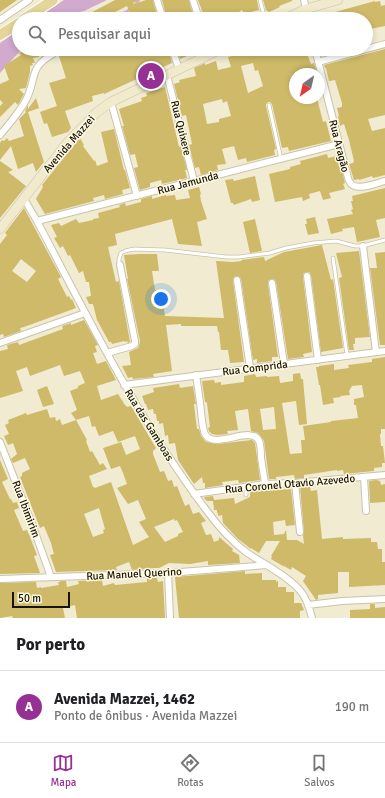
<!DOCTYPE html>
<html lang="pt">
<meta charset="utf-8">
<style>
body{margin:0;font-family:Signika,sans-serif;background:#f6f6f6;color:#202124}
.compass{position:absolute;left:289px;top:68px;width:36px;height:36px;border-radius:50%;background:#fff;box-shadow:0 2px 6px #0003;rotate:214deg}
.scale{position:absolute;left:12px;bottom:10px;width:58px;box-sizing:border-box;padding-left:4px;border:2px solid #16140b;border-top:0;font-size:11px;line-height:14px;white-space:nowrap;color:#16140b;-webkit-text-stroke:3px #fef8df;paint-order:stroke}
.you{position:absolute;left:161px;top:299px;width:14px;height:14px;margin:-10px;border:3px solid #fff;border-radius:50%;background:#1a73e8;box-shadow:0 0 0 6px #1a73e833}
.badge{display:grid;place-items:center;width:26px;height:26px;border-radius:50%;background:#963095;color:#fff;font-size:13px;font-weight:700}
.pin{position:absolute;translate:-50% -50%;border:2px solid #fff;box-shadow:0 1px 4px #0006}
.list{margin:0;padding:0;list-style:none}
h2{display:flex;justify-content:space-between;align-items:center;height:52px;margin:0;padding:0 16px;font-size:17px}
h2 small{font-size:13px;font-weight:400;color:#757577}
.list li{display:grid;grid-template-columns:26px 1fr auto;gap:12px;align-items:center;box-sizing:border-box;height:72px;padding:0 16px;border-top:1px solid #e0e0e0}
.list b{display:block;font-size:15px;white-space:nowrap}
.list p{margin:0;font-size:13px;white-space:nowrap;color:#757577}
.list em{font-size:13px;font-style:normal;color:#757577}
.icon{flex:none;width:22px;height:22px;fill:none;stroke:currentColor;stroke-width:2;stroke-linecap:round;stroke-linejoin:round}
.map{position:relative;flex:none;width:385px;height:618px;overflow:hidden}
.search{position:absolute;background:#fff;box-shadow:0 2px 6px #0003;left:12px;right:12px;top:12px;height:44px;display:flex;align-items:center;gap:10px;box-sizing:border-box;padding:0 14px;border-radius:22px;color:#757577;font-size:15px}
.sheet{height:124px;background:#fff}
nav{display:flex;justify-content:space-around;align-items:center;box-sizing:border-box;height:56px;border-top:1px solid #e0e0e0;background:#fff;font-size:11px;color:#757577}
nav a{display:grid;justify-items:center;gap:2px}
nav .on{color:#963095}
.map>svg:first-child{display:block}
.green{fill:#d1aace}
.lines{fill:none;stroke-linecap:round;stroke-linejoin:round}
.stream{stroke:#e3a6e0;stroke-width:2.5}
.building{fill:#ceba68;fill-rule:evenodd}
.lane-casing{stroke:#c9c3ab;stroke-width:4.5}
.street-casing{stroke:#c9c3ab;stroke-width:8}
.secondary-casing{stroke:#c9c3ab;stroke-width:10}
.primary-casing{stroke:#fff;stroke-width:12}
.lane{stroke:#fff;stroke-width:3}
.street{stroke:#fff;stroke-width:6}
.secondary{stroke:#f1eacc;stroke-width:9}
.primary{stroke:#e3d69a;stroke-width:10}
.labels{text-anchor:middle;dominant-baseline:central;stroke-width:3;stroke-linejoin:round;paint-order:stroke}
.street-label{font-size:11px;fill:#16140b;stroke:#fef8df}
</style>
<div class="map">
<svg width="385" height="618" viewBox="0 0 385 618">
<rect width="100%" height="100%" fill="#f1ebd2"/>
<!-- green -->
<path class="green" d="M64,0H107L84,11L55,17L53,19H36Z
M19,30V49H22L0,73V43Z"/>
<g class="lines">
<!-- stream -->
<path class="stream" d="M134,6L139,0
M111,19L126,12L130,9"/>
</g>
<!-- building -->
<path class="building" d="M0,0H17L0,12Z
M115,0H139L133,3L134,4L146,0H153L158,19H132L127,6L113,13L116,19H79Z
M162,0H189L194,19H167Z
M198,0H257L259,10L244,14L242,10L229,19H205Z
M263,0H292V1L279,6L280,7L269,12L266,10Z
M375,1V2L380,1L381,6L385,5V26L366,30V19H318L317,17Z
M25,49H46L38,54L39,57L33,58L35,63H32L33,65L30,66V72L26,88L19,89L24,94L18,105L15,102L0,117V106L3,103L0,100V84L9,80L4,66L21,55L19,53Z
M61,49H168L172,63L104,94V93L92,96L93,101L65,111L71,128L68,132L52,137L47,123L44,124L40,112L57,106L49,83L66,78L58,53Z
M177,49H204L180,59Z
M249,49H305L311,64L314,63L316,70L311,71L312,74H295V98H317L323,122L326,121L331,141L289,151L288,147L282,148L272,104L270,102H268L266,104V106L276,149L274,150L275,155L247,162L246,158L238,160L234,146L222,149L226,164L217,165L218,170L201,175L199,167L195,168L189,145L192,144L186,115L182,116L174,84L180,82L179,80L196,76L194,68L205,63V65L216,61L218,70L231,67L228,57L250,52ZM253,63L255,71L258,70L263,86L248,93L241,66ZM222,99L223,103L227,101L231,116L219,119V122L207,124L203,104Z
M322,49H349L324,56Z
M385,49V115L368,119L372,131L385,128V175L373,178L372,176L359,180V179L354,180L349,164L353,163L354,161L349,140L344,124L340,126L338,116H339L337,108L342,107V103L335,80L329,81L326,68H325L324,65Z
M165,87L179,147L181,146L187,170H185L187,178L162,184L161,180L150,183V187L140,190L134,168L138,167L135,154L130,155L122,126H124L119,109L142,101L141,98L147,96L146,93Z
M36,98L39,108L28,112L44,162L36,172L33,163L18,169L11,146L0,160V143L2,140L4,141L7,138L9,141L24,136L19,119L26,112L25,111L28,105V109Z
M114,129L124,170H125L130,188L122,190L123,194L105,199L104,195L93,198L94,201L45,214L36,199L37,197L43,187L42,185L70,150L80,138L84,145L83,146L94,161L95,160L97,166L108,162L101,132Z
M327,154L328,158L337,156L340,168L341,167L345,183L343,184L345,189L329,193L331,198L323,200L320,191L309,194L310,198L303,201L302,197L275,202L269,174L290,169V167L301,164L300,161Z
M0,161L13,170L8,172L26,186L0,218Z
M255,176L260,200L252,202L251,199L234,205L233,203H231L225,180L233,179L234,181Z
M199,187L201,194L200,195L201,201L207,219L197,222L202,246L178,244L172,219L115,234L117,245L108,247L116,282L119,281L130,342L128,343L127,341L125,342L124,341L112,344L111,342H109L97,320L93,304H89L86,297L91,296L89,282H86L83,271L79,273L70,255L68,256L63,246L60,248L54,238L57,237L51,225L59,223L61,226L76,219L79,223L93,220V219L99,218L98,213L120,207L119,205L125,203L126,206L141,202V199L152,196V199L166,195V196L175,195L176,200L190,198L188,190Z
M385,188V218L376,220L380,237L357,242L354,227L342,229L343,231L331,234L327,219L353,214L351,210L353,209L351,201H353L352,196Z
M24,208L61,277L58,279L67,297L69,296L71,300L72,299L76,308L24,327L20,328L21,331L4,337L3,334L0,335V244L7,235L5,233ZM21,259L36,271L27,282L12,271Z
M315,217L319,233L308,235L305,224H307L306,219Z
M255,219L262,251L250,253L243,222Z
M322,245L331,280L333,279L343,348L321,352L311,275L309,272H306L303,274V277L312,352L303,354L304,357L288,359L276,282L274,279H271L268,281V284L278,357H272V361L257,363V359L253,360L241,279L240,277L237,276L234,277L233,281L244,362L230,363L228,350H221L219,332H218L217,326H181V324L166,325L172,371L153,374L154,377L133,379L132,377L128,378L122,366L131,365L129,352L138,348L139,346L140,341L127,279H128L124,255L140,254H157L159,271H152L155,290L161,289L165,316L224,318L216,261L233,262L242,261L241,260L264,257L265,261L284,252Z
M359,251L370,337L355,338V344H353L354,350H349L339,278L342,277L336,253Z
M385,252V345H380L370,268H377L375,253Z
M84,320L98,345L95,346L97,352L93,353L97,364L106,361L116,380L97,386L101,400L118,394L125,405L127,407L131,406L156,448L153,451V454L160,472L164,471L168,481L172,480L174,487L177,486L185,506L189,504L193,514L199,512L206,521L201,523L206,535L211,534L214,542L219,540V537L233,549L232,551L239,555L240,563L208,565V561L190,564L169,563L159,568H154L132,570L129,562L116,567L117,570L56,572L50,555L54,554L51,543L44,526L40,528L20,477L22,476V473L30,469L25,458L13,463L11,459L17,454L13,443L8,445L4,436L9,434L5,425L9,423L8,420L26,413L27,415L47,409L50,418L55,417L56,421L60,419L62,425L76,420L87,440L86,441L90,452L92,451L100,465L103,463L107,469L89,476L93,487H94L95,488L111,482L133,545L149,537L139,522L146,519L138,500L128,504L117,488L127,484L123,473L120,466L111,469L103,448L121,442L126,455L140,449L135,436L118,442L113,431L99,436L95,426L92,427L89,416L76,420L71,413L77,410L70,391L78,388V386L85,383L80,371L64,376L60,365L30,376L27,367L16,371L23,391L0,398V351L8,349L7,345L18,342L19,345L63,329L62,326L71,323V325ZM99,508L105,529L103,530L104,533L93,537L84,514ZM174,519L175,521L177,520L183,532L178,534V536L165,542L154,527Z
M385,357V429H381V434H380L381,446H383L385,463H382V467L374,468V471L344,474L343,470L337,471V470L304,475V478L295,479L294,475L276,477V479H269L264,441L262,438L258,433L251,431L248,409L235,411L238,430L227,431L228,434L217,435L212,434L209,431L208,428L210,427L207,403L206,402H205L202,381L214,380L215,383L221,382V385L244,382V376L255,374L256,377L267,376V377L279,376L280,383L293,381V374L300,373L301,379H303L307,424L299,425L296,401L282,403L290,454L302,453L301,440H305L303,426L331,422V421L358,418L356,405H354V399L364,397L362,385L352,386L349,391L350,395L340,396L341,397L333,398L334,403L323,405L320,385H319L316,367H319V366L334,364V370L349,368L348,365L372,362V359ZM274,407L276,429L263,430L260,409Z
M179,384L180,388L193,386L196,404H194V405L197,429H199L201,436L206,442L217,444L252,440L255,443L260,480L239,483L238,480L222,482L223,485L205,488V483H203L202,477L194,484L178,460L175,443L169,444L168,435L165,436L163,423L159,424V421H157L156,414H154L153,409L148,410L146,404H145L142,396L154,392L153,388Z
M47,386L54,404L43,407L37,390Z
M0,460L8,479L2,482L10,499H11L13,503L17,502L19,508L14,510L23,531L27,530L30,537L37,555L34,556L39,570L40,573L0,574Z
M376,480L380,481L381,485L385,484V502L370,503L369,481Z
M300,487H310L311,491L317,490L322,539L343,537V539L371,538V542H377L378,549H382V562H385V585L349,587V572H338V593L318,595V599L316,600L303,581L306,576L292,567L291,570L284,566H283L271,559L272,556H271L280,541H266L259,553L251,548V549L238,539L223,523L222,515L218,516V513H217V510H214L213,501H207L204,498L205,497L213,496L214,500L234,498L235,504L250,497V491L265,488H277V490L291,489L295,525L286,526L285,520L273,522L274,535L284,534L286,530L287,540H297L304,544L303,535L304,532Z
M245,571V574L262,573V580H276V582L278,581V587H286V592H294V603H301L304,610L300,611V618H179L175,577Z
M147,578H157L158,582L163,581L165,618H77L75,605L63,608L65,618H13L12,616L0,618V583L36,582L37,588L41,587V588L59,585L58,582H60V581H66L67,587L79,584L78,581L102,580L103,586L114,583L115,585L147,582Z
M370,604H375V608L385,607V618H350V610L370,609Z"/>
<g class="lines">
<!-- lane casing -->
<g class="lane-casing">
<path id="lane" d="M260,0L265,19
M269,105L281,159
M333,258L347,355
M119,265V259L121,253L125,251L134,249L165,250L226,257H239L270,253L286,248L313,243L336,241L355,246H363L385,240
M246,487V495"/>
</g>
<!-- street casing -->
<g class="street-casing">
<path id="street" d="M157,0L163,19
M193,0L199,19
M304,0L308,19
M0,20L29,0
M172,49L179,69
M315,49L348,178C348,179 351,184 351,184C358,191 377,183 385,181
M318,62L385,44
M167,75L194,181
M111,102L137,196
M0,135C9,124 19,113 26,100C37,79 28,68 53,54
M24,199L37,221C89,320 139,421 207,511C218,526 230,540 246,552C263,564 289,576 302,593C307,600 310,610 312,618
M37,221L339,144
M363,246L376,352
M307,276L318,360
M237,280L250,368
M272,283L284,364
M0,343L85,313
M107,353L132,346L135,344V341L120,265
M196,375C198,388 200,400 201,412C202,419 202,427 205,434C214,451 252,424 259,441C261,446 261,452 261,457C262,466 264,475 265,484
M124,385L385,351
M0,442L32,524L51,577
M364,477L366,511
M295,483L300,532
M194,494L265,484L295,483L385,475
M168,573L170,618
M0,579L168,573L267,565
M308,605L342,601L385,599"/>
</g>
<!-- secondary casing -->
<g class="secondary-casing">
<path id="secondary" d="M284,19L306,9L338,0
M0,229L67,143L96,113L111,102L221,49"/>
</g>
<!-- primary casing -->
<g class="primary-casing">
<path id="primary" d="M24,19L53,0
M0,35L19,23"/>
</g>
<!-- lane -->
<use href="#lane" class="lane"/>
<!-- street -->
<use href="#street" class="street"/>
<!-- secondary -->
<use href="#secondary" class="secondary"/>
<!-- primary -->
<use href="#primary" class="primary"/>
</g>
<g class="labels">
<!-- street labels -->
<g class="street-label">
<text transform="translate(181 128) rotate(76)">Rua Quixere</text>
<text transform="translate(69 144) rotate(-49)">Avenida Mazzei</text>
<text transform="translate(339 146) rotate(76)">Rua Aragão</text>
<text transform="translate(188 183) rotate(-15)">Rua Jamunda</text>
<text transform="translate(255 368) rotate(-7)">Rua Comprida</text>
<text transform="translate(149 425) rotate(58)">Rua das Gamboas</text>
<text transform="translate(290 484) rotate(-5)">Rua Coronel Otavio Azevedo</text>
<text transform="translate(26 509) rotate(69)">Rua Ibimirim</text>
<text transform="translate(134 574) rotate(-3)">Rua Manuel Querino</text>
</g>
</g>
</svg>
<svg class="compass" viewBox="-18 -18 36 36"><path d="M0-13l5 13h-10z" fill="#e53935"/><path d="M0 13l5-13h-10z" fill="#757577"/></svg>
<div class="scale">50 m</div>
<div class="you"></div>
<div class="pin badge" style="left:151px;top:76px">A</div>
<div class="search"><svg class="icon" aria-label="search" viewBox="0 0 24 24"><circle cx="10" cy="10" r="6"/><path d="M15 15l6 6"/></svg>Pesquisar aqui</div>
</div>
<section class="sheet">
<h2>Por perto<small></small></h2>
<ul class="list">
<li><span class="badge">A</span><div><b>Avenida Mazzei, 1462</b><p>Ponto de ônibus · Avenida Mazzei</p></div><em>190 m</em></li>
</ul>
</section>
<nav>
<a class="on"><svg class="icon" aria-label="map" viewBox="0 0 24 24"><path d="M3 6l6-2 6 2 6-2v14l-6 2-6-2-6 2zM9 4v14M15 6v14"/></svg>Mapa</a>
<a><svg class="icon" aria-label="directions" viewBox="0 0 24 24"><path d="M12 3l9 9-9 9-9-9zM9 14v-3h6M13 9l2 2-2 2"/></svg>Rotas</a>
<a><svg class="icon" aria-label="saved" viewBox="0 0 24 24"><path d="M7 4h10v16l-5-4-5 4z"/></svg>Salvos</a>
</nav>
